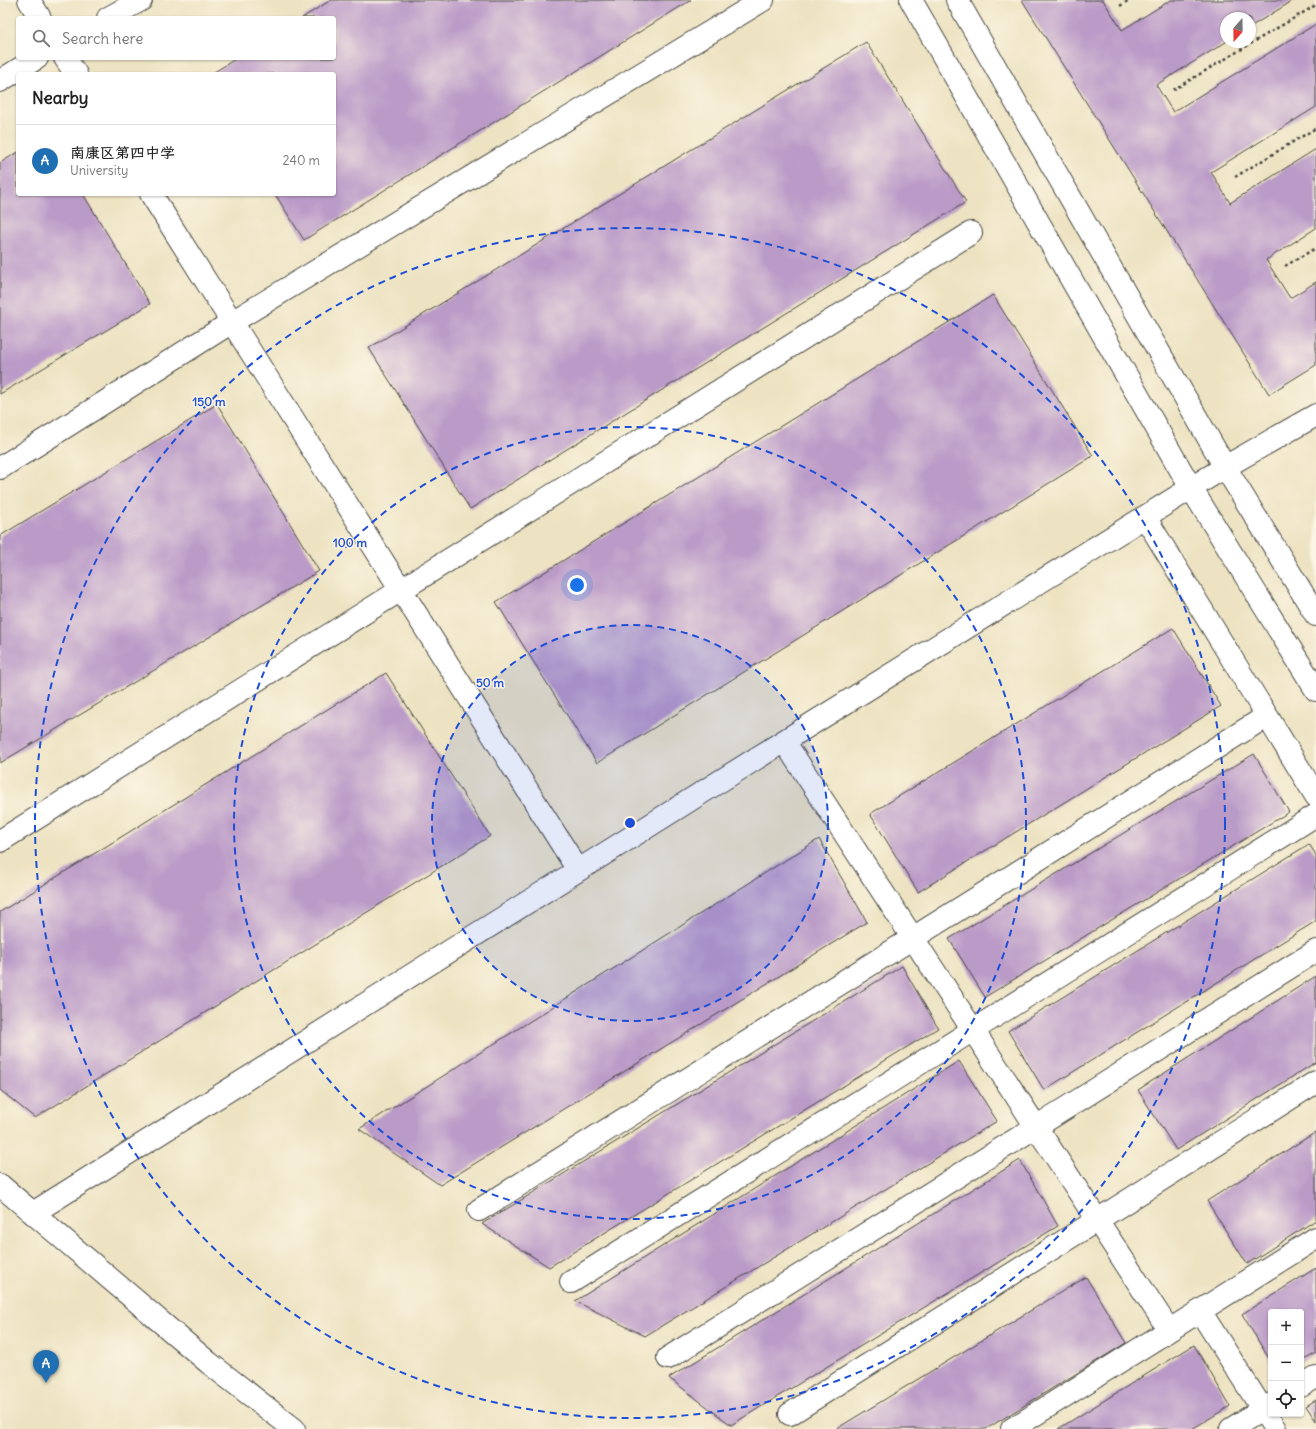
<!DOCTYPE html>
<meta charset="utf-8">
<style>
body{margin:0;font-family:Delius,"LXGW WenKai TC",sans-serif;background:#f2f2f2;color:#222}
.controls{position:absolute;right:12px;bottom:12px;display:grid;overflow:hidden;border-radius:4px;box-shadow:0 1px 3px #0004}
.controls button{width:36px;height:36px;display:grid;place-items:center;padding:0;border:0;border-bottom:1px solid #e0e0e0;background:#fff;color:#222;font:20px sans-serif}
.compass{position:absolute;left:1220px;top:12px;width:36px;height:36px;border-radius:50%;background:#fff;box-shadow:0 1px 3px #0004;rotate:200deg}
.you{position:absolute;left:577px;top:585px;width:14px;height:14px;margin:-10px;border:3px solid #fff;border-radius:50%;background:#1a73e8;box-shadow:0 0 0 6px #1a73e833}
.badge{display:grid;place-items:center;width:26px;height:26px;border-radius:50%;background:#1f6fb2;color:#fff;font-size:13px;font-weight:700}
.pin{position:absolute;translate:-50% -33px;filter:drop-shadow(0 1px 2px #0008)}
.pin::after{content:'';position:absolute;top:21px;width:14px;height:12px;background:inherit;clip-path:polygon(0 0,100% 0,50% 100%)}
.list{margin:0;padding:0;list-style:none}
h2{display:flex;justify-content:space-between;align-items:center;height:52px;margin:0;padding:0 16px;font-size:17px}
h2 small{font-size:13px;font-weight:400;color:#767676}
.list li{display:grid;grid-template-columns:26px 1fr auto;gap:12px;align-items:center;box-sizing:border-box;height:72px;padding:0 16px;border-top:1px solid #e0e0e0}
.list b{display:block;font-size:15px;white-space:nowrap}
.list p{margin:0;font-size:13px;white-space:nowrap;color:#767676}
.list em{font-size:13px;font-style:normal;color:#767676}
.icon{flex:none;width:22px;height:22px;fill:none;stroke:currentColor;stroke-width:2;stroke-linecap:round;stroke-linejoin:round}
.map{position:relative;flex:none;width:1316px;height:1429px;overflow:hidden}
.search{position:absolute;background:#fff;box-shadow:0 1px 3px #0004;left:16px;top:16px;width:320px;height:44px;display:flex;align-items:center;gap:10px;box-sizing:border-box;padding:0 14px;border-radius:4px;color:#767676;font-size:15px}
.panel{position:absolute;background:#fff;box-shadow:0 1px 3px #0004;left:16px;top:72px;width:320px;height:124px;border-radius:4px}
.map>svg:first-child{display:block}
.building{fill:#ba9ac7}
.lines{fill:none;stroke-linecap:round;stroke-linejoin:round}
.street-casing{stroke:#484742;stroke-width:24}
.secondary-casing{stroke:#484742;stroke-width:24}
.primary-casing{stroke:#484742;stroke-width:24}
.path{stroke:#484742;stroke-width:2.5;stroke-dasharray:3 3;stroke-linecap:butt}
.street{stroke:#fff;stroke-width:22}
.secondary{stroke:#fff;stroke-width:22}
.primary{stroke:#fff;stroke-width:22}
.ring{fill:none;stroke:#1d4ed8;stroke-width:2;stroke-dasharray:7 5}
.centre{fill:#1d4ed8;stroke:#fcf5e5;stroke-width:2}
.ring-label{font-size:12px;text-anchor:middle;font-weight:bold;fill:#1d4ed8;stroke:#fcf5e5;stroke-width:3;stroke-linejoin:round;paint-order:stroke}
</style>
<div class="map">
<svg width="1316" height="1429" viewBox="0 0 1316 1429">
<rect width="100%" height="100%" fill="#fcf5e5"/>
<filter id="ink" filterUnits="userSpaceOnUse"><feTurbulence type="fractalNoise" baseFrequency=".025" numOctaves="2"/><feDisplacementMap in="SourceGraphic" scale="8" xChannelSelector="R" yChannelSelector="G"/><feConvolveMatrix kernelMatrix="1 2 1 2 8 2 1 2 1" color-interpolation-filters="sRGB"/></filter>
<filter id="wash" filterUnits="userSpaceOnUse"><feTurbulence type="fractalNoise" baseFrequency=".012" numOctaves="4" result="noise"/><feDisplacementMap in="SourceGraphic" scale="16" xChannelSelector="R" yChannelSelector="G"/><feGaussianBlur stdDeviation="0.9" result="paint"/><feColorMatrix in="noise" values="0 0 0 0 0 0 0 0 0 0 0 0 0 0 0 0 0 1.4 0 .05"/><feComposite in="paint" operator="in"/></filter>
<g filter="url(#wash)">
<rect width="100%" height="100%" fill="#ede3c2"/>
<g id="blocks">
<!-- building -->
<path class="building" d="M331,0H691L304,240L275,194H334V74H211L237,58H334V18H302Z
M1022,0H1103L1122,30L1171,0H1294L1250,27V18H1226V42L1156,85L1173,112L1316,24V107L1211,172L1230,203L1316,149V228L1266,260L1290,298L1316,282V365L1269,394Z
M866,42L966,202L470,509L369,348Z
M18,152V194H83L150,304L0,394V163Z
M993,295L1093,456L597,763L496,602Z
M217,404L319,571L0,763V536Z
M1173,628L1221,706L918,892L870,814Z
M386,673L490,836L35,1118L0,1090V912Z
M1254,754L1289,812L985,997L949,939Z
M819,839L867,922L440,1185L359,1129Z
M1309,844L1316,855V921L1044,1090L1008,1031Z
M902,966L938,1028L549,1267L482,1224Z
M1316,976V1062L1176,1150L1138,1090Z
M959,1061L997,1121L645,1336L575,1301Z
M1316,1132V1220L1247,1264L1207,1201Z
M1020,1160L1058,1226L731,1425L669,1378Z
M1316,1268V1353L1301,1362V1312H1271V1362L1242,1314Z
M1086,1277L1126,1343L986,1429H836Z
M1194,1345L1230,1406L1192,1429H1058Z
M1316,1400V1421L1306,1406Z"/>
</g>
</g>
<g filter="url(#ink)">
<use href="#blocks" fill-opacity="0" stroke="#484742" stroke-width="1"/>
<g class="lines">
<!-- street casing -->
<g class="street-casing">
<path id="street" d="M29,0L40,18
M108,18L141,0
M65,58L76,74
M0,81L37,58
M151,194L578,870
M0,468L232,322L763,0
M1145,517L1316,796
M784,741L1169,1330
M0,841L971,233
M479,1210L1267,716
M33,1213L784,741L1225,467L1316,415
M571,1282L1316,815
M1200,1311L1275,1429
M668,1358L1316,951
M1301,1386L1316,1377
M790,1414L1316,1082
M1012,1429L1316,1238
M1231,1429L1271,1404"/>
</g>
<!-- secondary casing -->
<g class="secondary-casing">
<path id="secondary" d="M0,1185L209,1363L294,1429"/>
</g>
<!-- primary casing -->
<g class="primary-casing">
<path id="primary" d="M911,0L1191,488L1316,690
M957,0L1225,467L1316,615"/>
</g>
<!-- path -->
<path class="path" d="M1120,6L1129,0
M1173,90L1316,5
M1235,177L1316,128
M1285,266L1316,248"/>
<!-- street -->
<use href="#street" class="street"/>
<!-- secondary -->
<use href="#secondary" class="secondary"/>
<!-- primary -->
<use href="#primary" class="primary"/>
</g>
</g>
<!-- distance rings -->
<circle cx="630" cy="823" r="198" fill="#1d4ed8" fill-opacity=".12"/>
<g class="ring">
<circle cx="630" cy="823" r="198"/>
<circle cx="630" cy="823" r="396"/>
<circle cx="630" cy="823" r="595"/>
</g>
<circle cx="630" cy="823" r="6" class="centre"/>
<g class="ring-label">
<text x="209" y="406">150 m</text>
<text x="350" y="547">100 m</text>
<text x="490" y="687">50 m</text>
</g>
</svg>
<div class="controls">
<button>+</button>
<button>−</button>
<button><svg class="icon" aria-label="locate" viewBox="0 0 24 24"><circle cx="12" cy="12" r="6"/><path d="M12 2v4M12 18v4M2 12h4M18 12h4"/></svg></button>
</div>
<svg class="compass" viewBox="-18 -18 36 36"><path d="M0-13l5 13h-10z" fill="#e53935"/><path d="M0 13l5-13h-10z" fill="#767676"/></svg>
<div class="you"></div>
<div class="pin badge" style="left:46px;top:1383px">A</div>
<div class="search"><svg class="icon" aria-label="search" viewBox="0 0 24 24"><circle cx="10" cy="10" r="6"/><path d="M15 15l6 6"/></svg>Search here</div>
<section class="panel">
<h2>Nearby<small></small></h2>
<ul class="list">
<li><span class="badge">A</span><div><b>南康区第四中学</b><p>University</p></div><em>240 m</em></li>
</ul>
</section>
</div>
